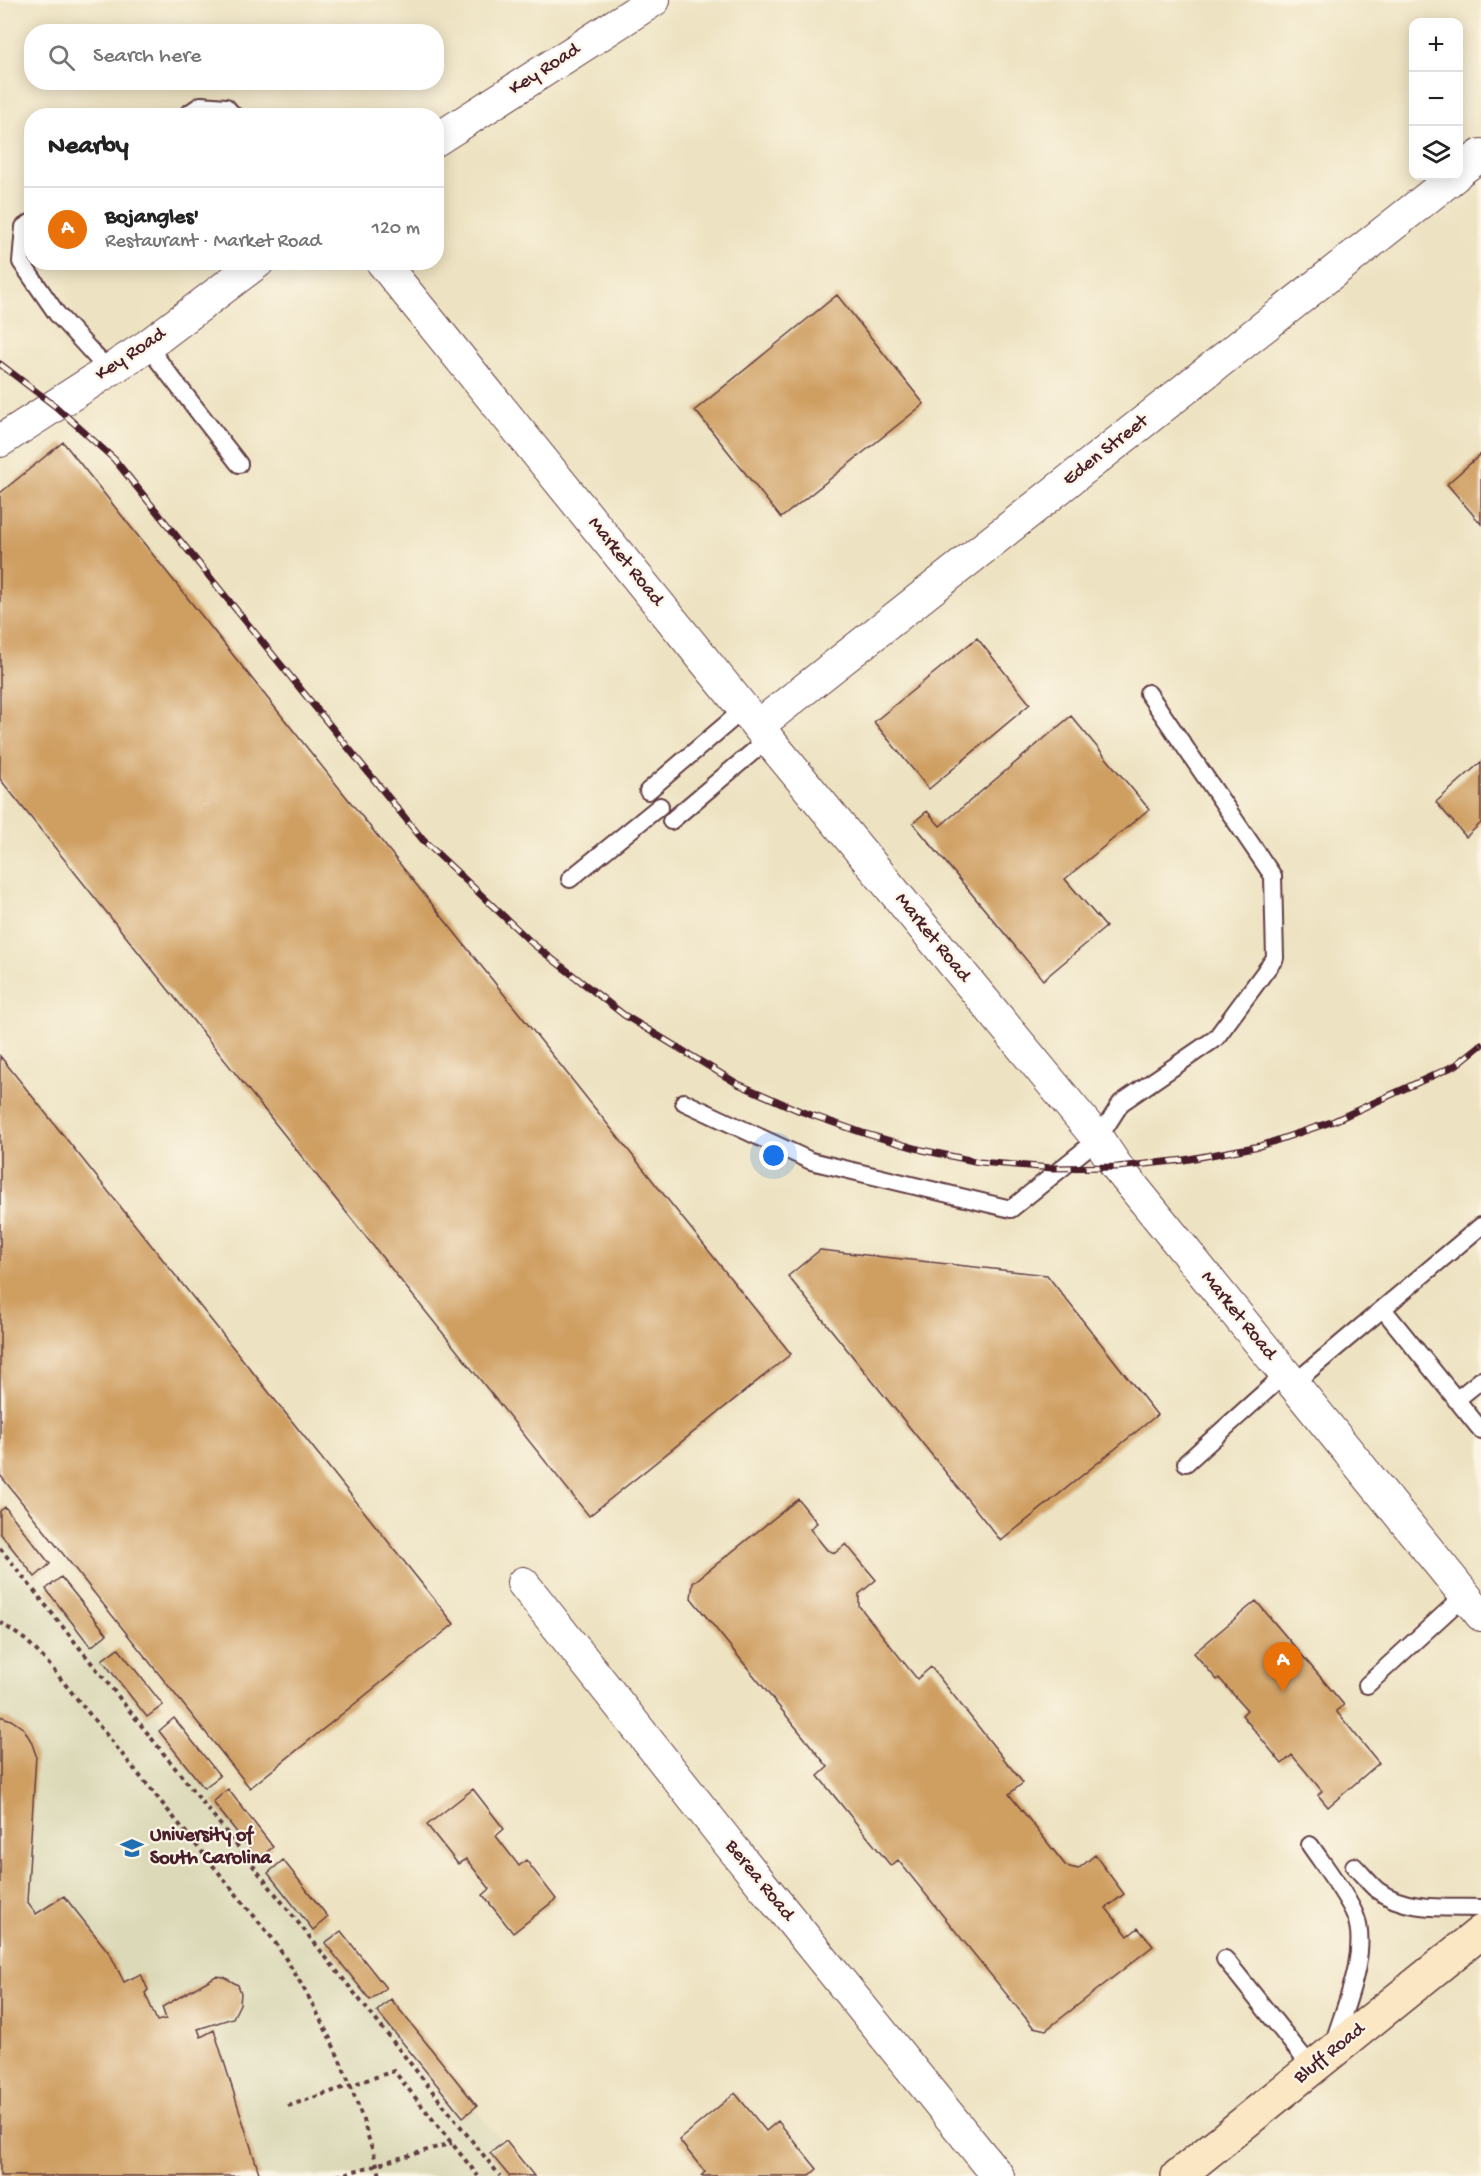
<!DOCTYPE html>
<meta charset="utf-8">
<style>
body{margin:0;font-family:"Gochi Hand",sans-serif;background:#f2f2f2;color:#222}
.controls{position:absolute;right:18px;top:18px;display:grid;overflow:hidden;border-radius:12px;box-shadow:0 3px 15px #0003}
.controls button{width:54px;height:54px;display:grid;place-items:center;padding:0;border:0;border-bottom:2px solid #e0e0e0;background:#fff;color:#222;font:30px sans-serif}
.you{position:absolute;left:774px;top:1156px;width:21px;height:21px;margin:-15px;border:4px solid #fff;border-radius:50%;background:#1a73e8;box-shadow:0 0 0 9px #1a73e833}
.badge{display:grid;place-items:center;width:39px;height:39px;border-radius:50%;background:#db2777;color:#fff;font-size:20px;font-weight:700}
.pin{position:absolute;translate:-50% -50px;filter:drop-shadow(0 2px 3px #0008)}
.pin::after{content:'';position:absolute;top:32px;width:21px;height:18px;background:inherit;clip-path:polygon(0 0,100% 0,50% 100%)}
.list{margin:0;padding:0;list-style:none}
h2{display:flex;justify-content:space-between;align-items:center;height:78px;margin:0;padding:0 24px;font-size:26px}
h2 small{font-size:20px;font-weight:400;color:#767676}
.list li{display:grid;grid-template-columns:39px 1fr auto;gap:18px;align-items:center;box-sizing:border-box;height:84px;padding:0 24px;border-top:2px solid #e0e0e0}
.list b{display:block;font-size:22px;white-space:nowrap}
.list p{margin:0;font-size:20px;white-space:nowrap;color:#767676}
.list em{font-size:20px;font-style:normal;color:#767676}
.icon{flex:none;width:33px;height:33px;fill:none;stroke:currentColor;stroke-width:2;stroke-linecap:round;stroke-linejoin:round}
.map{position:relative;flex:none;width:1481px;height:2176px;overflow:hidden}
.search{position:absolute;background:#fff;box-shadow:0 3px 15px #0003;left:24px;top:24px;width:420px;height:66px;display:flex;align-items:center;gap:15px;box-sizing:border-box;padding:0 21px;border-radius:24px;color:#767676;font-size:22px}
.panel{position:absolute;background:#fff;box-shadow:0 3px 15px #0003;left:24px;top:108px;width:420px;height:162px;border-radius:24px}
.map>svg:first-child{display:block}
.built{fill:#dbd9b8}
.building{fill:#cf9f62}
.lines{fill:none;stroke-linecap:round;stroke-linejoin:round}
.service-casing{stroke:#623c42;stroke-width:20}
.minor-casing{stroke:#623c42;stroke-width:34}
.secondary-casing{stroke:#623c42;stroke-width:36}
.path{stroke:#623c42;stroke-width:4;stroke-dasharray:4.5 4.5;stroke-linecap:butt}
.service{stroke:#fff;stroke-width:16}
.minor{stroke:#fff;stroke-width:32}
.secondary{stroke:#fbe7c3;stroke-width:33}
.rail-casing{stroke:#4a1f2b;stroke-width:7}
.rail{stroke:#fcf5e5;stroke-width:4.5;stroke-dasharray:14;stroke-linecap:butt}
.labels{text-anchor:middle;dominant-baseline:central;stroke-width:4.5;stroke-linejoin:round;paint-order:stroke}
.street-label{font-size:20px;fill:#4a1f2b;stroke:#fcf5e5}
.poi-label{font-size:20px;font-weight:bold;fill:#4a1f2b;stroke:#fcf5e5;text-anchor:start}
</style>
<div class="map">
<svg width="1481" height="2176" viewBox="0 0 1481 2176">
<rect width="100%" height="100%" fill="#fcf5e5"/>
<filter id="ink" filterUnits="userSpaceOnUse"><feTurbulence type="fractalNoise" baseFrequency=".0167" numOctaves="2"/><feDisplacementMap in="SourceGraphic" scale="12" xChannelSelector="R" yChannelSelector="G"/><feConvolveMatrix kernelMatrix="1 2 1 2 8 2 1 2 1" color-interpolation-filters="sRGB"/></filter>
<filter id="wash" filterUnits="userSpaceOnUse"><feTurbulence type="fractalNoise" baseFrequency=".008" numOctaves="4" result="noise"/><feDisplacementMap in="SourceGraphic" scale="24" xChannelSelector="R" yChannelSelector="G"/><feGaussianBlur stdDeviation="1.35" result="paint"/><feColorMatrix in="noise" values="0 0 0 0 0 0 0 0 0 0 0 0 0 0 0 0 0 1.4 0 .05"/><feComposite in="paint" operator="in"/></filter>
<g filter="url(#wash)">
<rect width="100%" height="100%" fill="#ede2c1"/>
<!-- built -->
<path class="built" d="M0,1520L529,2176H0Z"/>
<g id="blocks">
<!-- building -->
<path class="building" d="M837,295L924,404L781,518L695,410Z
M63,442L791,1354L589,1516L0,779V493Z
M1481,454V524L1447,484Z
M977,638L1030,704L929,789L874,722Z
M1071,716L1149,809L1065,879L1106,927L1043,980L913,823L927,811L940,826Z
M1481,762V823L1466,837L1436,802Z
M0,1056L454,1624L250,1788L0,1475Z
M820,1250L1047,1275L1157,1415L1001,1541L788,1276Z
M798,1499L817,1523L810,1529L827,1550L835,1553L846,1544L876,1580L859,1594V1606L917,1679L931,1667L1023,1783L1009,1794L1066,1866L1078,1869L1095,1855L1124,1894L1106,1908L1128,1936L1138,1928L1153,1946L1046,2030L1033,2027L898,1860L891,1866L818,1776L828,1767L691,1598L693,1583Z
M5,1507L50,1564L35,1577L0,1533V1511Z
M61,1577L107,1634L91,1647L46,1589Z
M1256,1601L1344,1705L1336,1711L1379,1763L1328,1807L1318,1795L1322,1791L1292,1755L1282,1764L1242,1715L1247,1710L1219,1678L1217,1680L1194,1653Z
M118,1648L163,1705L147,1717L102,1660Z
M0,1716L11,1720L24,1729L31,1741L36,1755L27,1902L36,1914L64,1896L110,1954L124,1982L141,1974L148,1990L145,1993L157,2021L166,2019L162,2007L216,1976L224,1977L238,1985L241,1993L240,2004L233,2018L198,2029L201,2037L214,2030L260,2176H0Z
M174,1718L220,1776L204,1788L159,1731Z
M228,1789L273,1847L258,1859L213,1802Z
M473,1789L504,1829L496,1836L519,1866L526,1860L556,1899L513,1933L483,1895L490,1889L466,1859L458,1864L427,1825Z
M283,1860L328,1917L313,1930L268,1873Z
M341,1931L386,1988L370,2000L325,1943Z
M391,1999L477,2106L463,2117L377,2011Z
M735,2093L766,2131L778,2121L817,2169L809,2176H701L705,2172L679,2140Z
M506,2141L534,2176H509L490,2153Z"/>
</g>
</g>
<g filter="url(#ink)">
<use href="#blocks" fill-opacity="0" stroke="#623c42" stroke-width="1.5"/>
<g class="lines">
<!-- service casing -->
<g class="service-casing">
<path id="service" d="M185,116L201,105L226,107L234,116
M32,222L24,227L21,262L57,314L109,371
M147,346L239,464
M648,791L744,709
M671,821L768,739
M570,879L660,806
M684,1102L811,1161L1011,1209L1098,1139L1121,1103L1216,1038L1275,958L1273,876L1148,693
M1383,1309L1481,1430
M1293,1384L1481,1226
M1456,1400L1481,1380
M1186,1463L1285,1374
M1367,1685L1465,1595
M1310,1845C1323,1864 1347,1895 1355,1915C1370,1952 1344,2008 1333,2045
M1354,1866C1362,1874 1369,1883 1377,1890C1406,1912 1447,1907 1481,1908
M1225,1959L1312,2068"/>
</g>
<!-- minor casing -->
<g class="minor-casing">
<path id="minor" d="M436,140L654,0
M1458,172L1481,155
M382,262L768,739L1098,1139L1117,1167L1481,1615
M0,441L147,346L258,262
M758,726L1455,176
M523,1583L730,1845L998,2176"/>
</g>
<!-- secondary casing -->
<g class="secondary-casing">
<path id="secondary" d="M1178,2176L1481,1932"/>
</g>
<!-- path -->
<path class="path" d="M0,1548L500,2176
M0,1622L27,1641L47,1662L272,1938C311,1995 342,2057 364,2123C369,2141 376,2158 380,2176
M288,2106L394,2071L478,2176
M337,2176L452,2143"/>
<!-- service -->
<use href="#service" class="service"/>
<!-- minor -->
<use href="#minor" class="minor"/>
<!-- secondary -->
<use href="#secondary" class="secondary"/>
<!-- rail casing -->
<g class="rail-casing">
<path id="rail" d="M0,364L55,406L114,459L423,840L533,944L624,1015L738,1084L800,1111L863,1133L922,1150L979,1162L1052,1168L1117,1167L1184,1160L1260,1146L1334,1121L1456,1065L1481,1045"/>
</g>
<!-- rail -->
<use href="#rail" class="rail"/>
</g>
</g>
<!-- icons -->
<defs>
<g id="university-bare" transform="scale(1.8)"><path d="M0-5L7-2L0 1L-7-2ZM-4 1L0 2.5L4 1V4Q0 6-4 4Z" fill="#1f6fb2" stroke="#fcf5e5" stroke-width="2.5" paint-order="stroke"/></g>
</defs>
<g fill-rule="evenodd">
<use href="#university-bare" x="132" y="1848"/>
</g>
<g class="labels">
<!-- street labels -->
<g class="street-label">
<text transform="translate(545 70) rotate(-33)">Key Road</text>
<text transform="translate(131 355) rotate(-34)">Key Road</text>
<text transform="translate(1106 451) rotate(-38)">Eden Street</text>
<text transform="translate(625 562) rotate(51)">Market Road</text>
<text transform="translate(932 938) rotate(51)">Market Road</text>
<text transform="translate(1238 1316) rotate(51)">Market Road</text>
<text transform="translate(759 1881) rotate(51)">Berea Road</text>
<text transform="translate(1330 2054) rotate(-39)">Bluff Road</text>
</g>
<!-- poi labels -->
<g class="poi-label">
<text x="150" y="1836">University of<tspan x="150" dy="23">South Carolina</tspan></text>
</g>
</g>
</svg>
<div class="controls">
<button>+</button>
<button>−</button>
<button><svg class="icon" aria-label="layers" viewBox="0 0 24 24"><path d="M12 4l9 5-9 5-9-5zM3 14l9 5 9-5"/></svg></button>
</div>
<div class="you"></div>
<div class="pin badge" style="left:1283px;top:1692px;background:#e8710a">A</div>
<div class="search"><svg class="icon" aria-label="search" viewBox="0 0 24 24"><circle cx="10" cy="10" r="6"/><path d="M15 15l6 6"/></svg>Search here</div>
<section class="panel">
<h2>Nearby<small></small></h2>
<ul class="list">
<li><span class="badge" style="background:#e8710a">A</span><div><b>Bojangles'</b><p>Restaurant · Market Road</p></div><em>120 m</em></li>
</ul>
</section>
</div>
